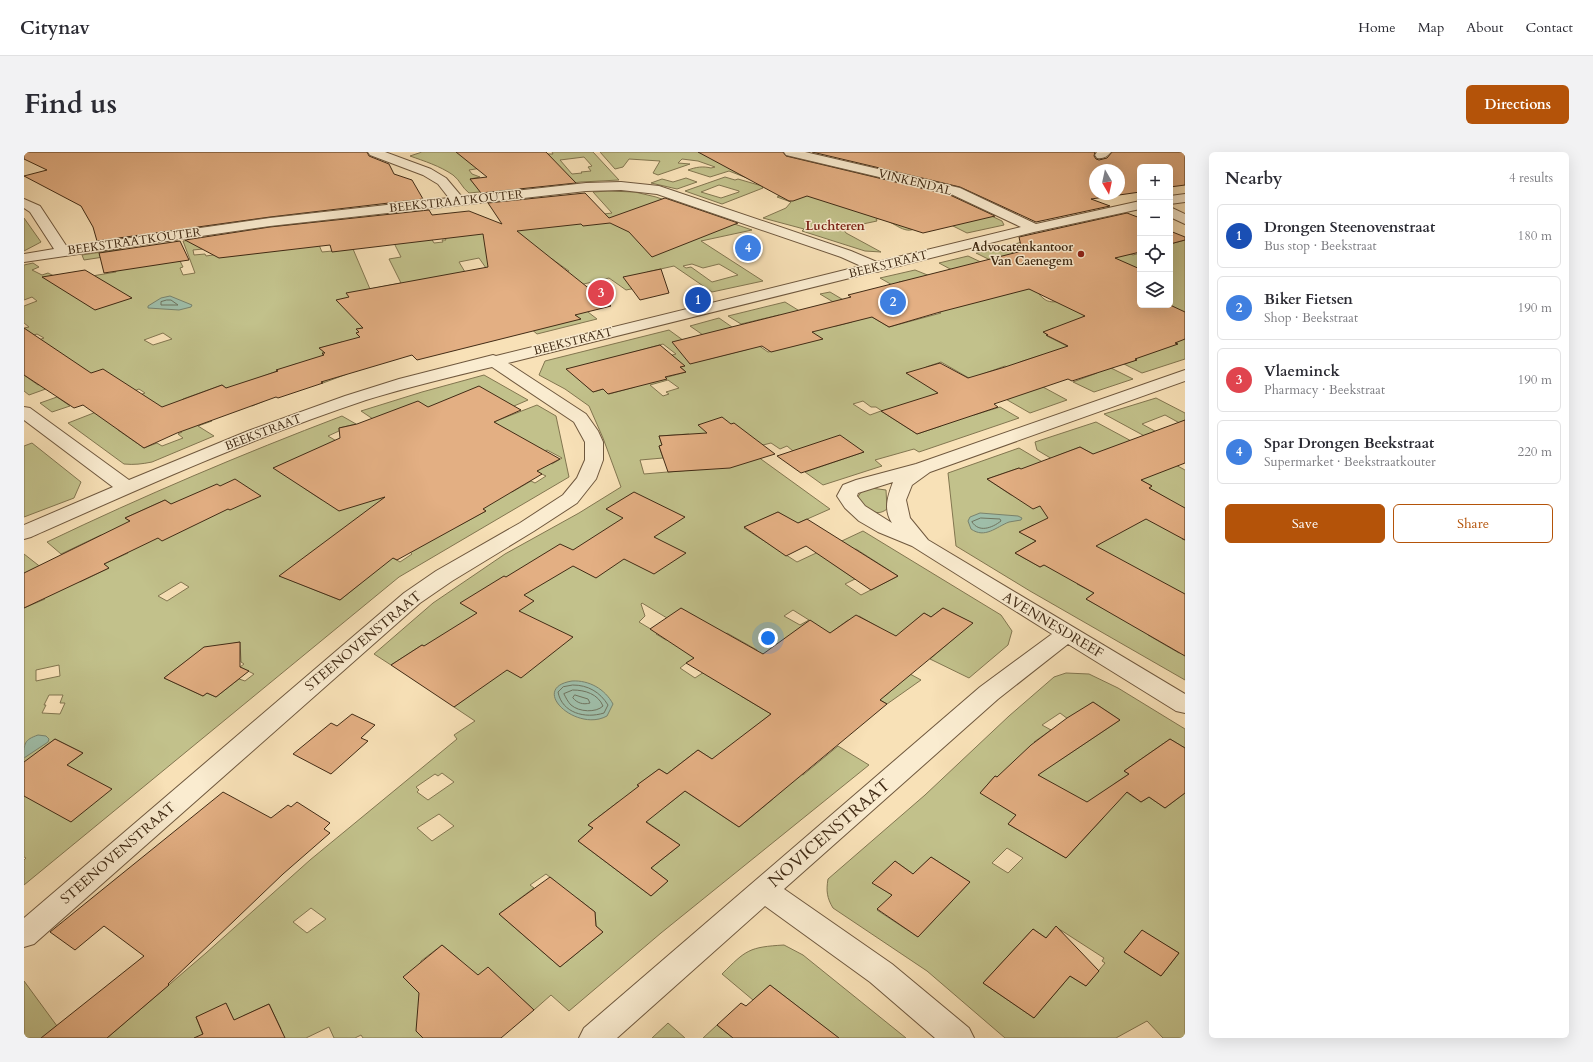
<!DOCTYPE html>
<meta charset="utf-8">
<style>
body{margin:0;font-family:Cardo,serif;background:#f2f2f3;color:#2b2b33}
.controls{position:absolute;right:12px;top:12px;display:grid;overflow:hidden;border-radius:6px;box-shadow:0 4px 16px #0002}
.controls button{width:36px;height:36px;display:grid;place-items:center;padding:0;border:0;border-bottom:1px solid #e1e1e2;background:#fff;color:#2b2b33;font:20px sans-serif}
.compass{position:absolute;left:1065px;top:12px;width:36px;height:36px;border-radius:50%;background:#fff;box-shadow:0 4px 16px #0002;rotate:171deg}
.you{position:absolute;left:744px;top:486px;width:14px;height:14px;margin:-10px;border:3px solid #fff;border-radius:50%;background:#1a73e8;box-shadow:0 0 0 6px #1a73e833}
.badge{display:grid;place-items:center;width:26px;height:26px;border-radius:50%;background:#b45309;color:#fff;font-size:13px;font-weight:700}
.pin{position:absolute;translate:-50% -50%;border:2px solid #fff;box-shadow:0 1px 4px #0006}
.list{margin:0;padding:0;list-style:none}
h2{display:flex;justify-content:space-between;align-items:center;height:52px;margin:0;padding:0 16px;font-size:17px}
h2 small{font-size:13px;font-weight:400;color:#7c7c81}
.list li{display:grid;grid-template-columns:26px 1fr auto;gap:12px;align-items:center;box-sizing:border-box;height:64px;margin:0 8px 8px;padding:0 8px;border:1px solid #e1e1e2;border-radius:6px}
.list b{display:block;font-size:15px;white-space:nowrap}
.list p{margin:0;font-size:13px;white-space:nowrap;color:#7c7c81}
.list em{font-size:13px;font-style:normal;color:#7c7c81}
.actions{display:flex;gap:8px;padding:12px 16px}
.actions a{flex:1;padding:9px 0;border:1px solid #b45309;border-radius:6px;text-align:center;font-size:14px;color:#b45309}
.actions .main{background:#b45309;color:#fff}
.icon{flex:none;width:22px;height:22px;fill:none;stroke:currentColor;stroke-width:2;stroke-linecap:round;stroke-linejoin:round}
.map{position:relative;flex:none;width:1161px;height:886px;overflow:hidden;border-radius:6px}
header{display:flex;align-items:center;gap:24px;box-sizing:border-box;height:56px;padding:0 20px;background:#fff;border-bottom:1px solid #e1e1e2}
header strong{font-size:19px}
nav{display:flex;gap:22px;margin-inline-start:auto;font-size:14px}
.intro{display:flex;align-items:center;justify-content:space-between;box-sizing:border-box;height:96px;padding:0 24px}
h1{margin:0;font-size:28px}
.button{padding:10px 18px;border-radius:6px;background:#b45309;color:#fff;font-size:14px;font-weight:700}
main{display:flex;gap:24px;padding:0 24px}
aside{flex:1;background:#fff;border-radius:6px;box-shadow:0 4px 16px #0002}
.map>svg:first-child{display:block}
.green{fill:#c2c18b;stroke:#827650;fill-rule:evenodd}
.water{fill:#9fbea9;stroke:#79836e}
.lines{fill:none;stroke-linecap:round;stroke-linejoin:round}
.shore{stroke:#70745f;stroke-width:1}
.building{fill:#e3af83;stroke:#412b15;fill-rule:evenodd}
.minor-casing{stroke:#6f583e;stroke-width:2}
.minor{fill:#faecd0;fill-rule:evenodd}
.poi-dot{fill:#8f2418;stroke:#faecd0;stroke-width:1.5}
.labels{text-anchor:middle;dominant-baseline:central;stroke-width:3;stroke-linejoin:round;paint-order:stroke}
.far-street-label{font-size:12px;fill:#412b15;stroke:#faecd0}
.far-poi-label{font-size:12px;font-weight:bold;fill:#412b15;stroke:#faecd0;text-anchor:end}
.far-neighbourhood-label{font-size:13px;font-weight:bold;fill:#7a1f14;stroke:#faecd0}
.street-label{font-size:14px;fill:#412b15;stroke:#faecd0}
.near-street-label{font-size:17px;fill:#412b15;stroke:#faecd0}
</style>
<header>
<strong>Citynav</strong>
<nav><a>Home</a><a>Map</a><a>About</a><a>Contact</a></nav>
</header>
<div class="intro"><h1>Find us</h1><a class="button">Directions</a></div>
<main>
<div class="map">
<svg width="1161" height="886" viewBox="0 0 1161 886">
<rect width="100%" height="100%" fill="#f8e1b7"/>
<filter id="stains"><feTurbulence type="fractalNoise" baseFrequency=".005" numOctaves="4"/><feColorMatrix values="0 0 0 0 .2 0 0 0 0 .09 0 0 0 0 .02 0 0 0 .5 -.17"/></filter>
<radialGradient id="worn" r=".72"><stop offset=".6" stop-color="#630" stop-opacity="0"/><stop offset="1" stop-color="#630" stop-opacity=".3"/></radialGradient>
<!-- green -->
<path class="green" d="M398,0H515L523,2H529L528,0H569L595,28L557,30L445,41C438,36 436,28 429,23C416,14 400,9 386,4ZM560,5L568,14L564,15L567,19L557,20L558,21L548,22L536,8ZM458,16L479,31L452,34L446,27L456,25L448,22L445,18Z
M576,0H693L854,27L915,39L978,69L980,73L943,81L905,62C901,66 895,75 890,77C878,83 865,64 852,67L853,69L820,76V78L822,81L857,100L841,99L778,79L780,77L739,66L762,56L767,50L753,45L767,39L744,32L738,35L739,36L698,52L661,39L701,25L711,28L714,27L738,34L741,33L705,19L686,25L664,18C672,15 679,14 687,16L691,15L674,9L658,7L654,11L666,12L634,23L629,21L636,9L605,7L599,15L591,17ZM695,33L715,39V40L697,46L677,40Z
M662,26L673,30L653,37L627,31L638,27L649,30Z
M584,39L611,40L632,45L728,78L677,89L739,129L688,140L650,114L623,120L617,135L602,138L585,126L543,136L528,123L545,119L528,107L514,110L510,118L573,167L513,182L470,145L406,163L333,177L335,180L332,181L339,188L324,194L318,190L296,196L301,201L298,202L323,222L299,231L272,212L218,232L240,249L228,254L198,233L159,247L188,269L174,274L190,284L128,310C118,312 110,313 100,312L44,271L121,241L115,237L100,243L44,229L5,243L0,239V223L14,233L60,217L7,191L20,186L13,182L0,186V176L5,175L0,171V154L13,149L8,145L0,148V113L9,111L15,115L8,118L18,123L24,121L44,131L68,124L92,120L86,104L60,108L58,103L97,97L99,104L156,109L159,115L156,116L159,123L171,121L159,89L286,72L298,100L329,97L346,137L377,131L365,107L377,105L363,77L405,83L410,91L419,90L418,88H422L415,76L473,75L588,61L569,40ZM179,97L215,99L182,104L181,102L170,103L169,98ZM455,106L462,116L441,120L435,110ZM668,112L679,116L695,112L714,123L688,130L667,115L662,116L659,114ZM536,151L556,167L493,152ZM139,181L148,187L129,193L120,188ZM149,275L158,280L154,282L159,286L138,294L133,291L120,296L94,278Z
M0,66L17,90L0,99Z
M1161,88V164L1146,153V92Z
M998,90L1079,101L1096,97L1109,103L1116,101V130L1109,154L1161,180V207L1118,221L1100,212L1112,208L1108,205L1029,176L1020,180L1024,183L1023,184L1109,227L1070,240L1049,230L1073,221L1044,206L1032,210L1018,203L996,210L993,221L981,214L956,223L1019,235L1043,248L1006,261L917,210L902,215L910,238L950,263L976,255L995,266L895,300L890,297L851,308L858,314L799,333L781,320L840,300L769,299L763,294L756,297L747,291L723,297L806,357L772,372L754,360L720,376L773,410L839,379L977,463L988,479L984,493L945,526L906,507L948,471L919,456L907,465L900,461L887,472L855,505L897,528L863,552L849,544L854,541L861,544L876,531L853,519L717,544L747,562L718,585L779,623L814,594L845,613L637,781L545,859L527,843L510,858L464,816L448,828L436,808L418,793L397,809L399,886H339L337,883L331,886H310L305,875L282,886H239L257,877L245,852L219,864L229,886L172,865L179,883L175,886H83L182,801L286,708L433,587L430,583L451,569L430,555L450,540L400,494L398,493L367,513L350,502L409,451L481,402L555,361L597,335L579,286L565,254L541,237L515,223L521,209L645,178L685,207L725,197L679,183L666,174L695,166L744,200C758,198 767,187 777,177L755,163L717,172L704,164L761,150L795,171L812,174L828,170L829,162L796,142L806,140L865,175L917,161L856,126L891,118L906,124L875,130L978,132L1012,138C1024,155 1029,149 1047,148L952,101L977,95L1012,112L1050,119L991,92ZM639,192L652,202L641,205L652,211L662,220L640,226L599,203ZM543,217L611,235L585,242L579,237L569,240ZM644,228L655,236L642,240L645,242L639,244L626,233ZM839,249L847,255H852L858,259L917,274L893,282L857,259L846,263L829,252ZM665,282L679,317L620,322L616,308L639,306L635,294L638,293L635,284ZM832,397L874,424L837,443L821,432L831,427L805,409ZM618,451L643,466L630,479L615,470L621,464L617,452ZM769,458L785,468L776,473L760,464ZM835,464L856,476L848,482L808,480L824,468L827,470ZM648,472L658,478L642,488L632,482ZM703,481L733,498V499L694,487ZM665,509L680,520L671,526L656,516ZM674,598L749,647L715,675L661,639L643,653L614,633L635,617L643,622ZM418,621L430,630L404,648L393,640L395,638L392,635L411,622L414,624ZM594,650L656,693L627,716L644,729L627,744L554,689L569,676L564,673ZM415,662L430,674L408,689L393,676ZM522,722L532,730L522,745L553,746L571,760L572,774L579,780L536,815L475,762L510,736L506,733ZM287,756L302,767L283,781L269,770Z
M944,104L959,111L928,118L915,111Z
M460,223L504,248L490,254L472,269L513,253L532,264L545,325L375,425L0,733V708L2,706L0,705V456L21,447L0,427V402L23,420L36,415L56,430L85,416L80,412L104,401L77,383L37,402L23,390C119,344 218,302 318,264L332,272L315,276V279L304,284L331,300L367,279L337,259L398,240ZM523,298L538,306L528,312L513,303ZM492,310L522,324L511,331L507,329L488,340L461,327ZM333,332L298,348L280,336ZM433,343L462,359L434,374L406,359ZM141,348L159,360L120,379L101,366ZM344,391L386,400L388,402L376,410ZM287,401L337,431L316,448L256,424ZM157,430L165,435L143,449L134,444ZM216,490L217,510L220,512L216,515L230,522L221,529L215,527L192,545L183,541L179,544L140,526L177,498ZM35,513L36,524L12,529V518ZM25,543H39L36,551H41L36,562L18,561L22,553H20ZM31,587L59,601L43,613L15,599Z
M33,245L46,254L28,260L16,251Z
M1132,246L1161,261V274L1141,263L1118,272L1149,289L1161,306L1080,262Z
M1072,270L1161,318V357L1125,336L1128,334L1056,295L1030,305L1067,330L1013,298L1011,290Z
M8,291L57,330L50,346L0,365V294Z
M995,296L1114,367L1121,363L1161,385L1158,387L1161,388V460L1124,483L1155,501L1161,497V528L1006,439L932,394L924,321ZM995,316L1025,334L987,343L963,327ZM1009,373L1011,374L1057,392L1016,415L991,401L1012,389L996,380ZM1135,428L1084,459L1062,447L1070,441L1053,432Z
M847,336L862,338L863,357C852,366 842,356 833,348C835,340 840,338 847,336Z
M1042,521L1065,522L1094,536L1161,577V596L1146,587L1100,619L1105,622L1090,632L1117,650L1125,645L1141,656L1161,641V886H1139L1123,869L1092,886H981L903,819L809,756C803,746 802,739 804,727L901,643L985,564L1030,525ZM1069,550L1096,568L1036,608L1010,590L1027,578L1018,573L1036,561L1044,567ZM1011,621L1080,665L1042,706L984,672L992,663L957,640L971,624L973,625ZM983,696L999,706L984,721L968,711ZM907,705L946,730L894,785L853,758L868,743L849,731L871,709L889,722ZM1032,775L1080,806L1078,809L1081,811L1062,834L1046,824L1010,866L959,831L1009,777L1022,786ZM1118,779L1155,801L1137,824L1100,800Z
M760,793L779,803L882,886H813V885L746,833L729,848L698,822C722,798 725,795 760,793Z
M0,829L33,874L18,886H0Z
M644,871L661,886H628Z
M693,873L709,886H679Z"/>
<!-- water -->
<path class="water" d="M146,144L168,153L167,155L155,158L124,156V154L137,146Z
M956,361L994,364L998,366L997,368C993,369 989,369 985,370C972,375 961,387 947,377L944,369L946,365Z
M548,529C565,528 581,537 589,552L583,564C552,581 504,536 548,529Z
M14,583L22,584L25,587L24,590L0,606C0,591 0,588 14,583Z"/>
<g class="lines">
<!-- shore -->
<path class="shore" d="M143,148H147L154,153H137V150Z
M957,366L976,367L977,369C968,376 955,381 948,370Z
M549,533C564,533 576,540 584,553L580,561C561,567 538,561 534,540L539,535Z
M549,538C561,538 574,542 579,554C572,561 555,560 547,553C544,550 542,546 540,542Z
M551,543L564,547L566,551C559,553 553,551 549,546Z"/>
</g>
<!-- building -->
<path class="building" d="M0,0H343L345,4L365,12L370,22L388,28L399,47L246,65L73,89L69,75L57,54L0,24L23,18L0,7Z
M432,0H522L552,31L457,41L446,27L463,25Z
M674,0H759L762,4L926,43L971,64L899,81L783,44L769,49H765Z
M788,0H1071L1070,4L1072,7L1075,8L1083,6L1088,0H1161V33L1146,35V15H1116V40L1067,47L1086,54L1012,70L936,35ZM1071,18H1095V42H1071Z
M561,41L585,66L641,46L714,71L628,105L605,80L586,71L559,74L557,72L493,79L587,154L551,163L557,167L393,208L388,203L297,230L299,231L254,246L252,245L153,281L120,296L59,253L50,256L0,223V176L67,221L79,217L138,255L198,233L202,236L254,219L252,218L300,203L298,201H301L295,196L336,185L332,181L335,180L332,177L339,176L312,148L325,145L322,141L464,115L459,82L308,100L306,93L195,106L161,88L246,75L405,58L408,63L445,59L478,72L464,51Z
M1103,61L1116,66V100L1091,106L1116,117V153H1146L1161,160V187L1151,191L1154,192L1111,207L1113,208L1048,229L1044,227L970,252L974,255L893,282L857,259L914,241L882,221L916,211L944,226L981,215L1044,194L1022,183H1024L1019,180L1061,164L1005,137L916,160L865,175L848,165L788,180L799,187L747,200L738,194L666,212L648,190L827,145L824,143L998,99L995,85Z
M1146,79L1161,85V88L1146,92Z
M156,89L165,108L80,121L75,101Z
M637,117L645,141L616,148L599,125Z
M61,118L108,146L71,158L18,125Z
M636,193L661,214L656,215L662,220L641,225L643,227L584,242L579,237L569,240L542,217Z
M455,234L497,258L470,270L536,307L513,319L518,322L459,357L462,359L373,408L369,406L316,448L255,424L361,345L315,359L249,316L316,286L315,276L333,272L394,249L404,255Z
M698,265L707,272L710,271L751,302L706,316L644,320L635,294L638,293L635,284L683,281L674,273Z
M1161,268V311L1117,328L1128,334L1125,336L1161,356V388L1122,367L1072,394L1161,442V504L1062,447L1070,441L1020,413L1016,415L991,401L1012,389L995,380L1024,366L1016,354L1009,357L963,327L995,316L997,317L1056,295L1069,302Z
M816,283L840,300L777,321L753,304Z
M211,327L237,344L206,358L204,357L138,389L134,386L80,412L85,416L0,456V421L106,369L101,366L141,348L147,352L193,332L196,334Z
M610,340L661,365L630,385L662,401L630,422L600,407L572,426L549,414L500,443L510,449L495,459L549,485L497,526L483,518L430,555L367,513L398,493L400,494L453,461L436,451L480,424L482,425L536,392L549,398L599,366L582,357Z
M754,360L774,371L783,367L874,424L847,438L782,394L762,404L720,375Z
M657,456L739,502L786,468L806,481L832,463L872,484L900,461L907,465L919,456L949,471L856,548L863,552L715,675L661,639L622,670L656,693L627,716L644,729L627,744L554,689L569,676L564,673L615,634L613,633L635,617L643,622L674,598L688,607L747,562L662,511L670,506L626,477Z
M216,490V515L225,519L192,545L183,541L179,544L140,526L180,495Z
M1069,550L1096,568L1014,623L1063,650L1105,622L1100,619L1146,587L1161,596V641L1141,656L1125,645L1117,650L1103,640L1042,706L984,672L992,663L956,641L971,624L973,625L1007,593L1043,566Z
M328,562L351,573L337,586L344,589L307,622L269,602L307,571L313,574Z
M31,587L59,601L43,613L88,637L47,670L0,644V610Z
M199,640L247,666L264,653L267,655L273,650L306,671L300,677L306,681L259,722L144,832L145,833L83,886H17L120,804L80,774L51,798L26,780Z
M907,705L946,730L894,785L853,757L868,743L848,731L871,709L889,722Z
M526,725L571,760L572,774L579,780L536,815L475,762Z
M1032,774L1075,819L1062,834L1046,824L1010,866L959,831L1009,777L1022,786Z
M1118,778L1155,801L1137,824L1100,800Z
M418,793L454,823L464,815L510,858L477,886H399L392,879L395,841L379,825Z
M746,833L815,886H709L693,873L717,851L722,854Z
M202,851L210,868L245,852L261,886H170L179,882L172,865Z"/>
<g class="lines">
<!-- minor casing -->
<g class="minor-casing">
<path id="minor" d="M344,0H361L407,17L422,26L438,45L562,31L597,30L635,34L827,99L853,110L997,75L927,42L762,3L760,0H781L936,36L1012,72L1116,49V57L1010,80L859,118L853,120H850L484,211L562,262L574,279L579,290V308L572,327L553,351L510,379L428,429L396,451L10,792L0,795V766L380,441L412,419L496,371L539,343L553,326L561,308V290L550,270L468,215C426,225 384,235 342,248C228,286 117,336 7,385L0,387V373L89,335L0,268V255L6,256L105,328L224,279L321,244L375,227L469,203L472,204L837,114L817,105L633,42L597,38L562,39L246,74L0,110V102L30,97L6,60L0,56V47L16,54L43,95L246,66L425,46L414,32L399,23L346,3Z
M1073,0H1087C1083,5 1079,7 1073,6L1071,3Z
M1161,42V50L1146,52V44Z
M1146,55L1161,62V72L1146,65Z
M1161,218V229L906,320L888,333L882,348L886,366L904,388L1161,542V561L1152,559L1044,492L974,547L760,737L868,812L945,876L950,886H911L846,830L741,754L593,886H555L560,876L956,535L1028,482L888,394L854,380L835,369L821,356L813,344L819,333L832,328L892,312ZM869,330C864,344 859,357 868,371L841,354L833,344L834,341Z"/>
</g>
<!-- minor -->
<use href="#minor" class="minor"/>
</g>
<!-- markers -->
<circle class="poi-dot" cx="1057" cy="102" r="4"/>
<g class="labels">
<!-- far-street labels -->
<g class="far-street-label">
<text transform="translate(891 30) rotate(14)">VINKENDAL</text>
<text transform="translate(432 49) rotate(-6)">BEEKSTRAATKOUTER</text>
<text transform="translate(110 89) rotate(-8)">BEEKSTRAATKOUTER</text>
<text transform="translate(864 112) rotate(-14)">BEEKSTRAAT</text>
<text transform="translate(549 189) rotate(-14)">BEEKSTRAAT</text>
<text transform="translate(239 280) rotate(-21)">BEEKSTRAAT</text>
</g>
<!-- far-poi labels -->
<g class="far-poi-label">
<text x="1049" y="95">Advocatenkantoor<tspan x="1049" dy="14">Van Caenegem</tspan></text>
</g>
<!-- far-neighbourhood labels -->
<g class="far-neighbourhood-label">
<text x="811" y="74">Luchteren</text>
</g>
<!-- street labels -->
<g class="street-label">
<text transform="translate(1029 473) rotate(31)">AVENNESDREEF</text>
<text transform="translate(339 489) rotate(-40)">STEENOVENSTRAAT</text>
<text transform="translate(94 701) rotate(-41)">STEENOVENSTRAAT</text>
</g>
<!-- near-street labels -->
<g class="near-street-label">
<text transform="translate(805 681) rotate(-41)">NOVICENSTRAAT</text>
</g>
</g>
<rect width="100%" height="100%" filter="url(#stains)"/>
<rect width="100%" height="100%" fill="url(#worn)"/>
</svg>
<div class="controls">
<button>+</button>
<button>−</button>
<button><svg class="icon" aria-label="locate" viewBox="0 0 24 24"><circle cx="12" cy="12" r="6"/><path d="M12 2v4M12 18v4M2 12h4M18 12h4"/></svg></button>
<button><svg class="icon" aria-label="layers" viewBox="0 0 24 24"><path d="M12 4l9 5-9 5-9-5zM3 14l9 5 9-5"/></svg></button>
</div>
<svg class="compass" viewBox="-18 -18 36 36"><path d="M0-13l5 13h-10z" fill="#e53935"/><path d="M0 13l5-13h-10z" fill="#7c7c81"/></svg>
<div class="you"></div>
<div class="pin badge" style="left:674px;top:148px;background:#1a4fb4">1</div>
<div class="pin badge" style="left:869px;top:150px;background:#3f7fe0">2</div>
<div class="pin badge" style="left:577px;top:141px;background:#e0444e">3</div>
<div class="pin badge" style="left:724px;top:96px;background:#3f7fe0">4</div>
</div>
<aside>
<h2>Nearby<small>4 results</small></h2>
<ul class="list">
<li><span class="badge" style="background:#1a4fb4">1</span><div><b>Drongen Steenovenstraat</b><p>Bus stop · Beekstraat</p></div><em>180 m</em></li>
<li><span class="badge" style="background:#3f7fe0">2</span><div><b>Biker Fietsen</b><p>Shop · Beekstraat</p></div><em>190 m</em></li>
<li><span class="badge" style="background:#e0444e">3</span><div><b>Vlaeminck</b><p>Pharmacy · Beekstraat</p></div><em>190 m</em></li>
<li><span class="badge" style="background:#3f7fe0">4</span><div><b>Spar Drongen Beekstraat</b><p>Supermarket · Beekstraatkouter</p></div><em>220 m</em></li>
</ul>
<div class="actions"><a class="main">Save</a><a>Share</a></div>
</aside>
</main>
